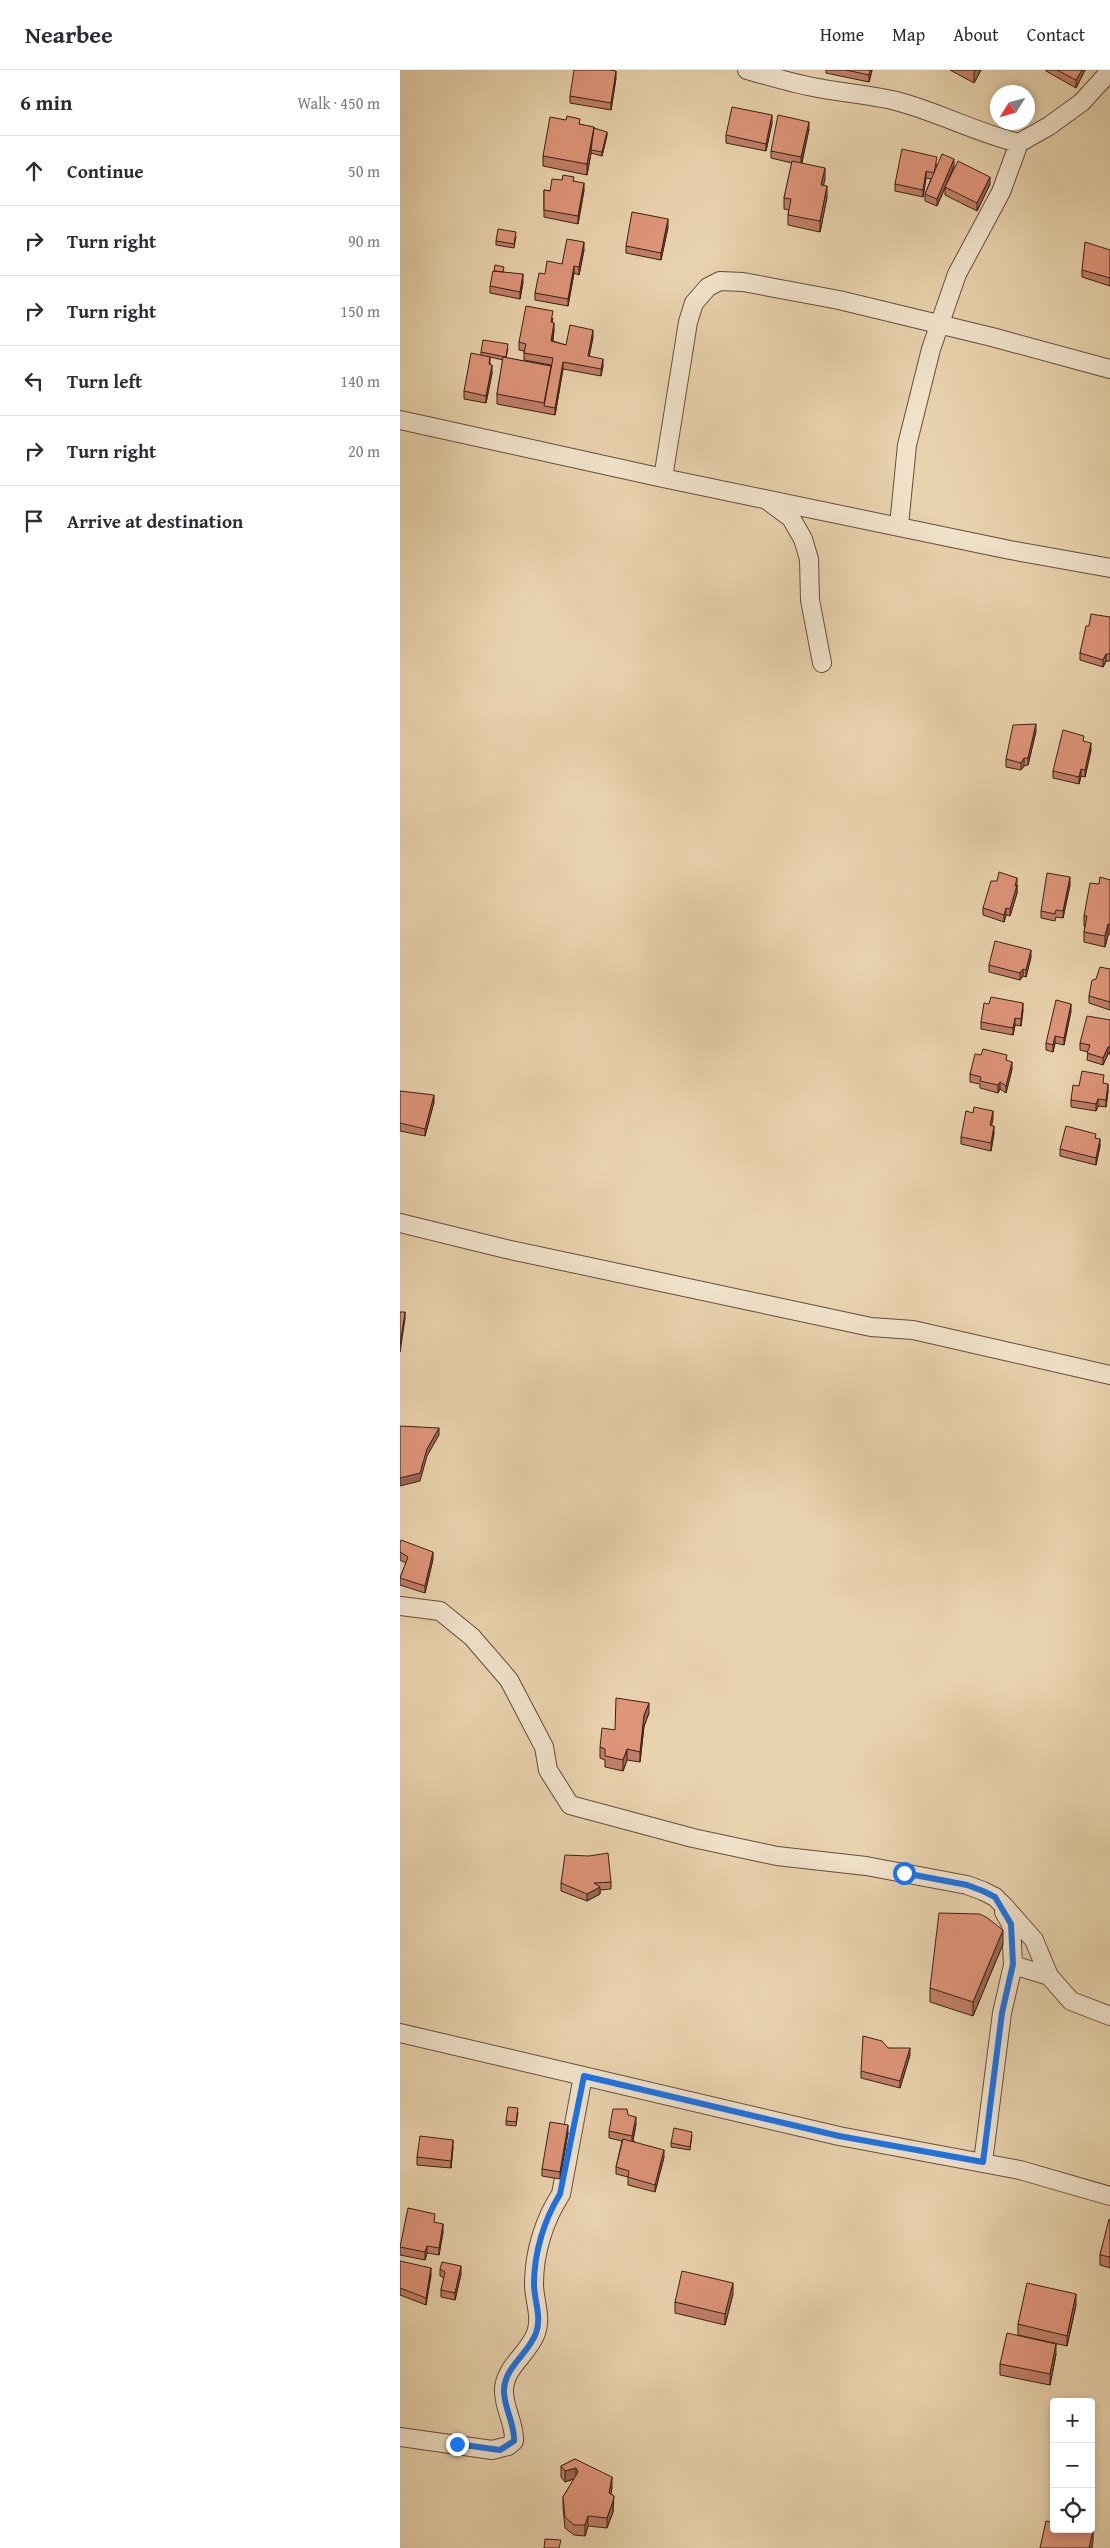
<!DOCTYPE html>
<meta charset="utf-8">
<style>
body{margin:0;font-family:"Gentium Book Plus",serif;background:#f7f7f7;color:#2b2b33}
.controls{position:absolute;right:15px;bottom:15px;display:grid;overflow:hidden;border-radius:5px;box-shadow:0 2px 8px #0003}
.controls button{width:45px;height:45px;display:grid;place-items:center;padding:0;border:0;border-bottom:1px solid #e1e1e2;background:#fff;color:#2b2b33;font:25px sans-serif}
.compass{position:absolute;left:590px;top:15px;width:45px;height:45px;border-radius:50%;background:#fff;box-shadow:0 2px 8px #0003;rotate:233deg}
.stop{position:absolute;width:15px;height:15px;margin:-11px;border:4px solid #1a73e8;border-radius:50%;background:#fff}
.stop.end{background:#1a73e8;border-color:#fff;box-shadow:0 1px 5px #0008}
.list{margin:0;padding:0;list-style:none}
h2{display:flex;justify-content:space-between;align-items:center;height:65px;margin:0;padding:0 20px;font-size:21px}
h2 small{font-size:16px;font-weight:400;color:#7c7c81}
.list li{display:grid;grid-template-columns:32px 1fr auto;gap:15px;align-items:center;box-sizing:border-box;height:70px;padding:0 20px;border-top:1px solid #e1e1e2}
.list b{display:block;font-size:19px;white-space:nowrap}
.list em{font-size:16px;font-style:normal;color:#7c7c81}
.icon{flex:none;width:28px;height:28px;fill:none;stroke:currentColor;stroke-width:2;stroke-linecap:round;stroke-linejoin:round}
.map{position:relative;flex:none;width:710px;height:2478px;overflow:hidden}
header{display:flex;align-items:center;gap:30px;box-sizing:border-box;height:70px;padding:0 25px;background:#fff;border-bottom:1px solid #e1e1e2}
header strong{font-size:24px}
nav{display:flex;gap:28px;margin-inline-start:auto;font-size:18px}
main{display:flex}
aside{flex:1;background:#fff}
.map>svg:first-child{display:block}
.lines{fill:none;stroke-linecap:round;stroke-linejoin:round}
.minor-casing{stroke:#664c3b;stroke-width:20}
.minor{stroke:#f0e2ca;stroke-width:18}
.wall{fill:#bf7f68;stroke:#3b1f15}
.shaded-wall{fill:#9b6855;stroke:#3b1f15}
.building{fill:#de9479;stroke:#3b1f15}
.route{stroke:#1a73e8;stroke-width:6}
</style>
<header>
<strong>Nearbee</strong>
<nav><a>Home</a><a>Map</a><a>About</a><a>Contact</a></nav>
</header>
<main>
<aside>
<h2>6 min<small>Walk · 450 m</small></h2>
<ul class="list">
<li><svg class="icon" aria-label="ahead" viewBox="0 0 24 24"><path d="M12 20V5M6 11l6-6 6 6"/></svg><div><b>Continue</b></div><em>50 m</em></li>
<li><svg class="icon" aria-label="right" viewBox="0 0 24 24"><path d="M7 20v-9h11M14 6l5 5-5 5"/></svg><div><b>Turn right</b></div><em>90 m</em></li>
<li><svg class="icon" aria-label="right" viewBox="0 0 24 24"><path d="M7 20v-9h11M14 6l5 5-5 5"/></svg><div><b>Turn right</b></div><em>150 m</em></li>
<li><svg class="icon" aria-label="left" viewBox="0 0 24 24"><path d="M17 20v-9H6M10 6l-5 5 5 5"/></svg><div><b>Turn left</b></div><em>140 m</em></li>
<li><svg class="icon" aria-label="right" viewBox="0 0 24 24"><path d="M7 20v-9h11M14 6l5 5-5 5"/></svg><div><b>Turn right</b></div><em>20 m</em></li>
<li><svg class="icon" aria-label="arrive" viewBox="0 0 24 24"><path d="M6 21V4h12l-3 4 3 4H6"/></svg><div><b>Arrive at destination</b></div></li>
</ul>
</aside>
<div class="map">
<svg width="710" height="2478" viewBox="0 0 710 2478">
<rect width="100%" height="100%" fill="#e8d2ad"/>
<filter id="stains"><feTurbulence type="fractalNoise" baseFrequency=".004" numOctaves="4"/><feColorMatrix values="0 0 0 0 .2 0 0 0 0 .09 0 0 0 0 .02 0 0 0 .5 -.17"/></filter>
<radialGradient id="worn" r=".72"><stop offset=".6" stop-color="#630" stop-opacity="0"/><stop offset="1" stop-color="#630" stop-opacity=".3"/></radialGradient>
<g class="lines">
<!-- minor casing -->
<g class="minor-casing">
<path id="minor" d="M347,0C369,6 391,13 413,17C441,23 469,24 496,31C539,42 576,63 619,73
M0,350L263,408L610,480L710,498
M263,408L288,252L294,233L308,217L320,211L343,212L439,230L592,267L710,299
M368,431L391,448L403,469L409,489L410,530L422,593
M499,455L507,375L531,279L557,204L601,122L619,73L649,56L682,32L710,1
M0,1153L106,1179L471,1257L513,1260L710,1305
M0,1536L40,1541L72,1567L109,1610L144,1677L148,1700L170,1735L293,1768L377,1786L466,1796L567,1815L583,1821L595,1827L604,1836L634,1870L649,1906L671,1931L710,1946
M613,1895L649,1906
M0,1963L439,2066L620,2100L710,2126
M583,2092L602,1943L613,1895L611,1854L604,1842
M0,2367L92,2380L108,2376L114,2371C115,2353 103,2337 104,2319C105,2297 129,2283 136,2263C142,2247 134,2230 134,2214C134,2183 144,2150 161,2124L183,2006"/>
</g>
<!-- minor -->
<use href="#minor" class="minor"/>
</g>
<!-- wall -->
<path class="wall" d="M426,0H472L469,12L426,3Z
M550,0H581L574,13Z
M646,0H685L676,18L646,1Z
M216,8L211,40L170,33V26Z
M372,53L366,81L326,73V65Z
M180,54L194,58L207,65L202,86L191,83L187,105L143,96V86Z
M409,59L402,93L425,109L423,115L427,127L420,162L388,155V145L389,140L384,139V128L392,93L371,88V81Z
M537,94V97L554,96L547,114H590L577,141L545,125V118L537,136L525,131V124L531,109L526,108L523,127L495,121V114Z
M162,110L174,111L184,120L178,154L144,147V120L150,121Z
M268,157L261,190L226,183V176Z
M116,166L114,178L96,175V171Z
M184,180L179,205L174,203L168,236L135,230V223L145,204L162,194Z
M710,180V216L682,207V200Z
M104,202L123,212L120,229L90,223V216Z
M153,248L152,253L154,260L153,271L166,275L193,267L189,286L203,296L201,306L163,299L155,345L97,334V324L103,290L90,287V295L92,303L86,333L64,329V321L81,285V282L108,278L106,288L151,296V295L124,290V281L119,280V272Z
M710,547V591H706L703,597L680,590V583L689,556Z
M636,661L628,695L624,696L621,700L606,697V689Z
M684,671L691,680L685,707L681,706L679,714L653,708V701Z
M617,808V823L610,846L606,845L604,852L583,845V838Z
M710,810V864L708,865L705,877L684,872V862L685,857L684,856V846L699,814Z
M670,815L663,848L656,847L655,851L641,848V841Z
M631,887L626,907L623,906L620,910L589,902V895Z
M710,899V940L689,933V926L696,909Z
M623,940L621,956L615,955L613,965L581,959V952Z
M671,941L664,975L655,973L653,982L646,980V973Z
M710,950V984H708L703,995L687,990L688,982L680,980V973Z
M581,985L607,990L612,999L606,1023L600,1019L598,1023L580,1018V1014L570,1012V1004Z
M704,1013L708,1021L706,1037L698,1036L696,1041L671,1037V1030L679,1016Z
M0,1021L34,1032L25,1066L0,1061Z
M593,1049L591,1055L594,1063L591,1081L561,1074V1067Z
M696,1068L700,1076L696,1095L660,1086V1079Z
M0,1472L33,1489L25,1523L0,1515V1508L6,1493L0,1490Z
M249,1643L244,1656L240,1692L227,1690L223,1701L205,1697V1690L200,1688V1677L215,1660Z
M211,1812V1819L200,1820V1824L187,1831L161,1821V1813Z
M603,1874L573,1946L530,1932V1918Z
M488,1978L510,1985L500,2018L461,2008V2001Z
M118,2042L116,2056L106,2055V2051Z
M228,2045L236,2054L233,2071L264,2087L255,2122L228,2115V2107L216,2104V2097L222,2071L209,2068V2061Z
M168,2063L160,2109L142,2106V2099Z
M292,2065L290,2080L271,2077V2073Z
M53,2077L51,2098L17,2095V2087Z
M710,2150V2198L700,2195V2185Z
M35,2153L43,2162L39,2185L27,2183L25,2190L0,2185V2177Z
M0,2191L31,2205L26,2235L0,2225Z
M40,2199L61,2204L55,2230L41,2227V2220L44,2208L40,2206Z
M333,2224L325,2255L275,2243V2232Z
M676,2235L667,2276L618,2265V2254Z
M656,2284L650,2315L600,2305V2294Z
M175,2389L212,2417L211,2424L214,2426L213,2442L207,2458L188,2456L185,2466L174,2465L165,2458L163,2438V2427L174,2409L165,2412L161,2407V2396Z"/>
<!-- shaded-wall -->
<path class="shaded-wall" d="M470,0H472L469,12V5Z
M575,0H581L574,13V2Z
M682,0H685L676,18V10Z
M216,1V8L211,40V33Z
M372,45V53L366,81V74Z
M409,52V59L401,95V87Z
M194,57L191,83L187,105V94Z
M207,62V65L202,86V82Z
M554,89V96L537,136V129Z
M425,98V109L421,126V115Z
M526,101V108L523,127V120Z
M590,107V114L577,141V133Z
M184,113V120L178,154V146Z
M427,116V127L420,162V151Z
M268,149V157L261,190V183Z
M184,172V180L179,205V197Z
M174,196V203L168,236V229Z
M123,204V212L120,229V222Z
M154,253V260L151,278V271Z
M193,260V267L188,293V286Z
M203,289V296L201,306V299Z
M163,292V299L155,345V338Z
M92,295V303L86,333V326Z
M706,584V591L703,597V590Z
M636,654V661L628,695V688Z
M691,673V680L685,707V700Z
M624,688V696L621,700V693Z
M681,699V706L679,714V707Z
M670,807V815L663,848V841Z
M617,815V823L610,846V839Z
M606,838V845L604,852V845Z
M708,854V865L705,877V866Z
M631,880V887L626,907V900Z
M623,899V906L620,910V903Z
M623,933V940L621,956V949Z
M671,934V941L664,975V968Z
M615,948V955L613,965V958Z
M655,966V973L653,982V975Z
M708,977V984L703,995V988Z
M612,992V999L606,1023V1016Z
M600,1012V1019L598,1023V1015Z
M708,1014V1021L706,1037V1030Z
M34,1025V1032L25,1066V1059Z
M698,1029V1036L696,1041V1034Z
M593,1041V1049L590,1062V1055Z
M594,1056V1063L591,1081V1073Z
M700,1069V1076L696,1095V1088Z
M5,1242V1249L0,1282V1275Z
M39,1358V1365L27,1386L20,1411L0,1416V1408L27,1379Z
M33,1482V1489L25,1523V1516Z
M249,1633V1643L244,1656L240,1692V1682L244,1645Z
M227,1679V1690L223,1701V1690Z
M200,1817V1824L187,1831V1824Z
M603,1860V1874L573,1946V1932Z
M510,1978V1985L500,2018V2011Z
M236,2047V2054L232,2074V2066Z
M168,2055V2063L160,2109V2102Z
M53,2070V2077L51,2098V2091Z
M264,2080V2087L255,2122V2115Z
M43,2154V2162L39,2185V2178Z
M27,2176V2183L25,2190V2182Z
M61,2196V2204L55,2230V2223Z
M31,2198V2205L26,2235V2228Z
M333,2213V2224L325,2255V2244Z
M676,2224V2235L667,2276V2266Z
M656,2274V2284L650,2315V2304Z
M176,2398V2408L165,2412V2401Z
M212,2407V2417L209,2434V2423Z
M213,2431V2442L207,2458V2448Z
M188,2446V2456L185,2466V2455Z
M693,2461V2472L692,2478H689Z"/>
<!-- building -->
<path class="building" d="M174,0H210L216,1L211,33L170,26Z
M446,0H470L469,5Z
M657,0H682L676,10Z
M332,37L372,45L366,74L326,65Z
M378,45L409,52L401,87L371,81Z
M167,46L180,49L179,54L194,57L187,94L143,86L150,47L166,50Z
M194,58L207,62L202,82L191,80Z
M502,79L537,87L534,103L526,101L523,120L495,114Z
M542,84L554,89L537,129L525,124Z
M392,91L425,98L421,115L427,116L420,151L388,145L391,129L384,128Z
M558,91L590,107L577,133L545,117Z
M163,105L174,107L173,111L184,113L178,146L144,140V120L150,121L152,109L162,110Z
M232,142L268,149L261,183L226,176Z
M98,159L116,162L114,174L96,171Z
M167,169L184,172L179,197L174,196L168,229L135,223L139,203L145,204L147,191L162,194Z
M685,172L710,180V208L682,200Z
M95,195L104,197L103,202L94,201Z
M93,201L123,204L120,222L90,216Z
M126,236L153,241L151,252L154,253L151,271L166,275L170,255L193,260L188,286L203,289L201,299L163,292L155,338L144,336L153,288L124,283L126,274L119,272Z
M83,270L108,274L106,287L81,282Z
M71,283L90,287L89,294L92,295L86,326L64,321Z
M103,287L151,296L144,333L97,324Z
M691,544L710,547V584H706L703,590L680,583L686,556H689Z
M636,654L628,688H624L621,693L606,689L613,655Z
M663,660L684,666L683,671L691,673L685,700L681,699L679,707L653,701Z
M599,802L617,808L615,816L617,815L610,839L606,838L604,845L583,838L591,811H597Z
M647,803L670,807L663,841L656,840L655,844L641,841Z
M700,807L710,810V854H708L705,866L684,862L687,846H684L690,813L699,814Z
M595,871L631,880L626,900L623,899L620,903L589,895Z
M700,897L710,899V932L689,926L692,910L696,909Z
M591,927L623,933L621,949L615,948L613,958L581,952L584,933L589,934Z
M656,930L671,934L664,968L655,966L653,975L646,973Z
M687,946L710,950V977H708L703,988L687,983L690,975L680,973Z
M583,979L607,985L606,990L612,992L606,1016L600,1012L598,1015L580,1011L581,1007L570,1004L575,984L581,985Z
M682,1001L704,1005L703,1013L708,1014L706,1030L698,1029L696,1034L671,1030L673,1015L679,1016Z
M0,1021L34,1025L25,1059L0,1053Z
M574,1037L593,1041L590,1055L594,1056L591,1073L561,1067L566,1041L573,1043Z
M666,1056L696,1064L695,1068L700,1069L696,1088L660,1079Z
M0,1242H5L0,1275Z
M0,1356L39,1358L27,1379L20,1403L0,1408Z
M1,1470L33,1482L25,1516L0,1508L8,1487L0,1482V1472Z
M216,1628L249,1633L244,1645L240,1682L227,1679L223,1690L205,1686V1679L200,1677L202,1658L215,1660Z
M208,1783L211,1812L194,1813L200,1817L187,1824L161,1813L165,1785L189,1786Z
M539,1843L580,1844L586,1847L603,1860L573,1932L530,1918Z
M463,1966L482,1971L488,1978H510L500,2011L461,2001Z
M108,2037L118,2038L116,2052L106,2051Z
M213,2039H227L228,2045L236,2047L232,2066L209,2061Z
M150,2052L168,2055L160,2102L142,2099Z
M274,2058L292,2062L290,2077L271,2073Z
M20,2066L53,2070L51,2091L17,2087Z
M223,2069L264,2080L255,2115L228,2107L229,2101L216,2097Z
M8,2138L35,2144L34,2152L43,2154L39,2178L27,2176L25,2182L0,2177Z
M709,2149L710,2150V2187L700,2185Z
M0,2191L31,2198L26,2228L0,2218Z
M42,2192L61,2196L55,2223L41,2220L45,2202L40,2199Z
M282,2201L333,2213L325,2244L275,2232Z
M627,2213L676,2224L667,2266L618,2254Z
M607,2263L656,2274L650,2304L600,2294Z
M175,2389L212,2407L209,2423L214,2426L213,2431L207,2448L188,2446L185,2455H174L165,2447L163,2427L178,2402L176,2398L165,2401L161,2396Z
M646,2451L654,2453V2459H684L693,2461L689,2478H640Z
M145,2469L161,2470L159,2478H144Z"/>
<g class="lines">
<!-- route -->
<path class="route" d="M57,2374L100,2380L114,2371C115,2353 103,2337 104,2319C105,2297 129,2283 136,2263C142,2247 134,2230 134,2214C134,2183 144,2150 160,2124L184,2006L439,2066L583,2092L602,1943L613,1894L611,1854L595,1827L583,1821L567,1815L504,1803"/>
</g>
<rect width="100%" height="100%" filter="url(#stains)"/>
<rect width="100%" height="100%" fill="url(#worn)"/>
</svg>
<div class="controls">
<button>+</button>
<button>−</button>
<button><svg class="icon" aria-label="locate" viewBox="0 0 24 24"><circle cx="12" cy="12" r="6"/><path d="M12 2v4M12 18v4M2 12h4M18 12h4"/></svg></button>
</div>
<svg class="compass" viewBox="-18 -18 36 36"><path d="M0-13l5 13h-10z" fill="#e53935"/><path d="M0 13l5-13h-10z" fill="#7c7c81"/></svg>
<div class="stop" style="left:504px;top:1803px"></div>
<div class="stop end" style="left:57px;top:2374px"></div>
</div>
</main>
